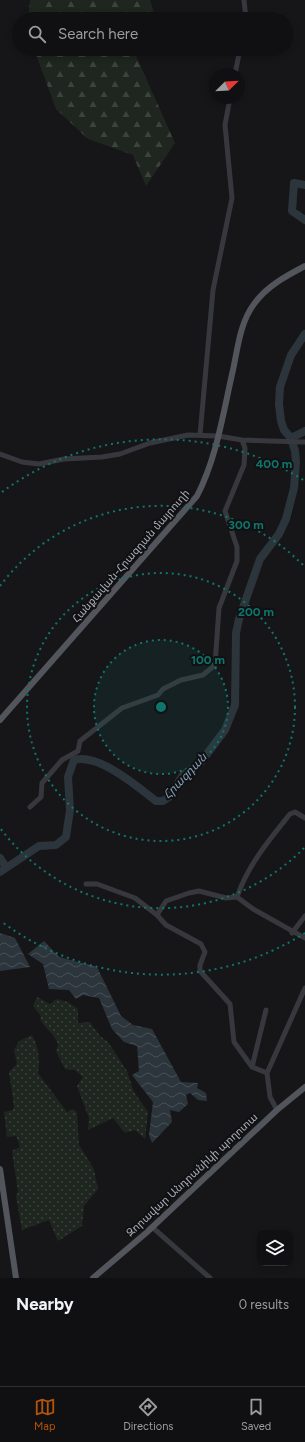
<!DOCTYPE html>
<meta charset="utf-8">
<style>
body{margin:0;font-family:Figtree,"Noto Sans Armenian",sans-serif;background:#19191b;color:#f1f3f6}
.controls{position:absolute;right:12px;bottom:12px;display:grid;overflow:hidden;border-radius:8px;box-shadow:0 2px 6px #0003}
.controls button{width:36px;height:36px;display:grid;place-items:center;padding:0;border:0;border-bottom:1px solid #303032;background:#101012;color:#f1f3f6;font:20px sans-serif}
.compass{position:absolute;left:209px;top:68px;width:36px;height:36px;border-radius:50%;background:#101012;box-shadow:0 2px 6px #0003;rotate:66deg}
.list{margin:0;padding:0;list-style:none}
h2{display:flex;justify-content:space-between;align-items:center;height:52px;margin:0;padding:0 16px;font-size:17px}
h2 small{font-size:13px;font-weight:400;color:#9c9d9f}
.icon{flex:none;width:22px;height:22px;fill:none;stroke:currentColor;stroke-width:2;stroke-linecap:round;stroke-linejoin:round}
.map{position:relative;flex:none;width:305px;height:1278px;overflow:hidden}
.search{position:absolute;background:#101012;box-shadow:0 2px 6px #0003;left:12px;right:12px;top:12px;height:44px;display:flex;align-items:center;gap:10px;box-sizing:border-box;padding:0 14px;border-radius:22px;color:#9c9d9f;font-size:15px}
.sheet{height:108px;background:#101012}
nav{display:flex;justify-content:space-around;align-items:center;box-sizing:border-box;height:56px;border-top:1px solid #303032;background:#101012;font-size:11px;color:#9c9d9f}
nav a{display:grid;justify-items:center;gap:2px}
nav .on{color:#b45309}
.map>svg:first-child{display:block}
.grass{fill:url(#grass-dots)}
.forest{fill:url(#forest-firs)}
.water{fill:url(#water-waves)}
.lines{fill:none;stroke-linecap:round;stroke-linejoin:round}
.river{stroke:#2c353c;stroke-width:8}
.minor{stroke:#37383d;stroke-width:5}
.major{stroke:#53555c;stroke-width:6}
.ring{fill:none;stroke:#0f766e;stroke-width:2;stroke-dasharray:2 4}
.labels{text-anchor:middle;dominant-baseline:central;stroke-width:4;stroke-linejoin:round;paint-order:stroke}
.street-label{font-size:11px;fill:#a8adb8;stroke:#111113}
.water-label{font-size:12px;font-style:italic;fill:#7f9bb3;stroke:#111113}
.centre{fill:#0f766e;stroke:#111113;stroke-width:2}
.ring-label{font-size:12px;text-anchor:middle;font-weight:bold;fill:#0f766e;stroke:#111113;stroke-width:4;stroke-linejoin:round;paint-order:stroke}
</style>
<div class="map">
<svg width="305" height="1278" viewBox="0 0 305 1278">
<defs>
<pattern id="grass-dots" width="8" height="8" patternUnits="userSpaceOnUse"><rect width="8" height="8" fill="#1e261f"/><path d="M2 2h.1M6 6h.1" fill="none" stroke="#3c433d" stroke-width="1.8" stroke-linecap="round"/></pattern>
<pattern id="forest-firs" width="22" height="20" patternUnits="userSpaceOnUse"><rect width="22" height="20" fill="#1e261f"/><path d="M5 1l3.5 6h-7zM16 11l3.5 6h-7z" fill="#3c433d"/></pattern>
<pattern id="water-waves" width="16" height="10" patternUnits="userSpaceOnUse"><rect width="16" height="10" fill="#2c353c"/><path d="M0 5q4-4 8 0t8 0" fill="none" stroke="#485056"/></pattern>
</defs>
<rect width="100%" height="100%" fill="#161618"/>
<!-- grass -->
<path class="grass" d="M37,997L50,1004L56,999L68,1002L78,1009V1023L90,1022L100,1036L108,1042L127,1071L134,1092L148,1112L145,1139L135,1130L125,1133L113,1118L88,1130L89,1118L77,1086L83,1077L75,1070L65,1069L56,1051L58,1044C54,1033 46,1030 40,1019L41,1016L33,1006Z
M32,1035C39,1048 40,1059 38,1073L67,1112L73,1109L77,1113L79,1145L94,1169L98,1189L84,1206L82,1226L58,1241L49,1220L22,1230L16,1196L18,1192L12,1151L20,1147L16,1136L7,1137L4,1112L13,1110L14,1106L9,1072L17,1064L14,1050L19,1041Z"/>
<!-- forest -->
<path class="forest" d="M30,0H150L156,19H28Z
M34,49H133L175,143L146,186L133,155L88,139L56,109Z"/>
<!-- water -->
<path class="water" d="M0,933L15,938L30,967L0,971Z
M44,941L59,957L97,967L121,1016L133,1025L152,1029L181,1082L198,1083L197,1088L206,1093L207,1101L198,1100L190,1093L186,1095L188,1104L179,1112L170,1110L172,1122L152,1143L149,1135L153,1102L132,1075L139,1071L137,1046L124,1042L112,1029L99,998L83,995L76,999L69,990L49,989L43,964L28,954Z"/>
<g class="lines">
<!-- river -->
<path class="river" d="M305,185L294,183L292,211L305,220
M291,438L305,431
M0,858L6,867
M0,872L39,846L56,845L66,837L70,810L68,777L74,760C99,753 138,787 156,801H163L169,797L183,775L201,762L225,730L235,705L236,633L239,619L260,559L279,534L286,519L294,488L296,462L295,451L291,438L284,430L281,421L279,404L280,387L291,355L305,334"/>
<!-- minor -->
<path class="minor" d="M244,0L246,19
M235,74L240,49
M200,435L213,290L232,198L225,125L230,98
M0,454L22,462L39,464L64,459L102,457L120,454L150,443L188,435L218,436L242,440L305,442
M30,807L41,797L42,783L62,760L78,751L80,741L122,708L158,695L163,689L181,680L203,675L215,665L219,608L237,561V547L225,511L244,465L245,448L242,440
M86,884H97L135,898L157,915L166,925L201,944L205,952L200,965V971L230,1004L234,1042L252,1067L267,1073
M237,897C248,865 269,840 290,814L295,812L305,818
M157,915L166,901L189,893L199,891L226,898L237,897L253,909L305,938
M292,933L305,916
M252,1067L266,1010
M277,1110L270,1097L267,1073L305,988
M152,1227L210,1278"/>
<!-- major -->
<path class="major" d="M0,720L197,496C217,457 223,413 233,370C238,347 240,323 254,304C267,286 286,276 305,266
M0,1169L16,1278
M93,1278L146,1233L277,1110L305,1087"/>
</g>
<!-- distance rings -->
<circle cx="161" cy="707" r="67" fill="#0f766e" fill-opacity=".12"/>
<g class="ring">
<circle cx="161" cy="707" r="67"/>
<circle cx="161" cy="707" r="134"/>
<path d="M304 848A201 201 0 0 1 0 828M0 586A201 201 0 0 1 304 566"/>
<path d="M305 933A268 268 0 0 1 2 922M2 492A268 268 0 0 1 305 481"/>
</g>
<g class="labels">
<!-- street labels -->
<g class="street-label">
<text transform="translate(131 556) rotate(-49)">Հանքավան-Հրազդան մայրուղի</text>
<text transform="translate(192 1175) rotate(-43)">Զորավար Անդրանիկի պողոտա</text>
</g>
<!-- water labels -->
<g class="water-label">
<text transform="translate(185 776) rotate(-47)">Հրազդան</text>
</g>
</g>
<circle cx="161" cy="707" r="6" class="centre"/>
<g class="ring-label">
<text x="274" y="468">400 m</text>
<text x="246" y="529">300 m</text>
<text x="256" y="616">200 m</text>
<text x="208" y="664">100 m</text>
</g>
</svg>
<div class="controls">
<button><svg class="icon" aria-label="layers" viewBox="0 0 24 24"><path d="M12 4l9 5-9 5-9-5zM3 14l9 5 9-5"/></svg></button>
</div>
<svg class="compass" viewBox="-18 -18 36 36"><path d="M0-13l5 13h-10z" fill="#e53935"/><path d="M0 13l5-13h-10z" fill="#9c9d9f"/></svg>
<div class="search"><svg class="icon" aria-label="search" viewBox="0 0 24 24"><circle cx="10" cy="10" r="6"/><path d="M15 15l6 6"/></svg>Search here</div>
</div>
<section class="sheet">
<h2>Nearby<small>0 results</small></h2>
<ul class="list">
</ul>
</section>
<nav>
<a class="on"><svg class="icon" aria-label="map" viewBox="0 0 24 24"><path d="M3 6l6-2 6 2 6-2v14l-6 2-6-2-6 2zM9 4v14M15 6v14"/></svg>Map</a>
<a><svg class="icon" aria-label="directions" viewBox="0 0 24 24"><path d="M12 3l9 9-9 9-9-9zM9 14v-3h6M13 9l2 2-2 2"/></svg>Directions</a>
<a><svg class="icon" aria-label="saved" viewBox="0 0 24 24"><path d="M7 4h10v16l-5-4-5 4z"/></svg>Saved</a>
</nav>
